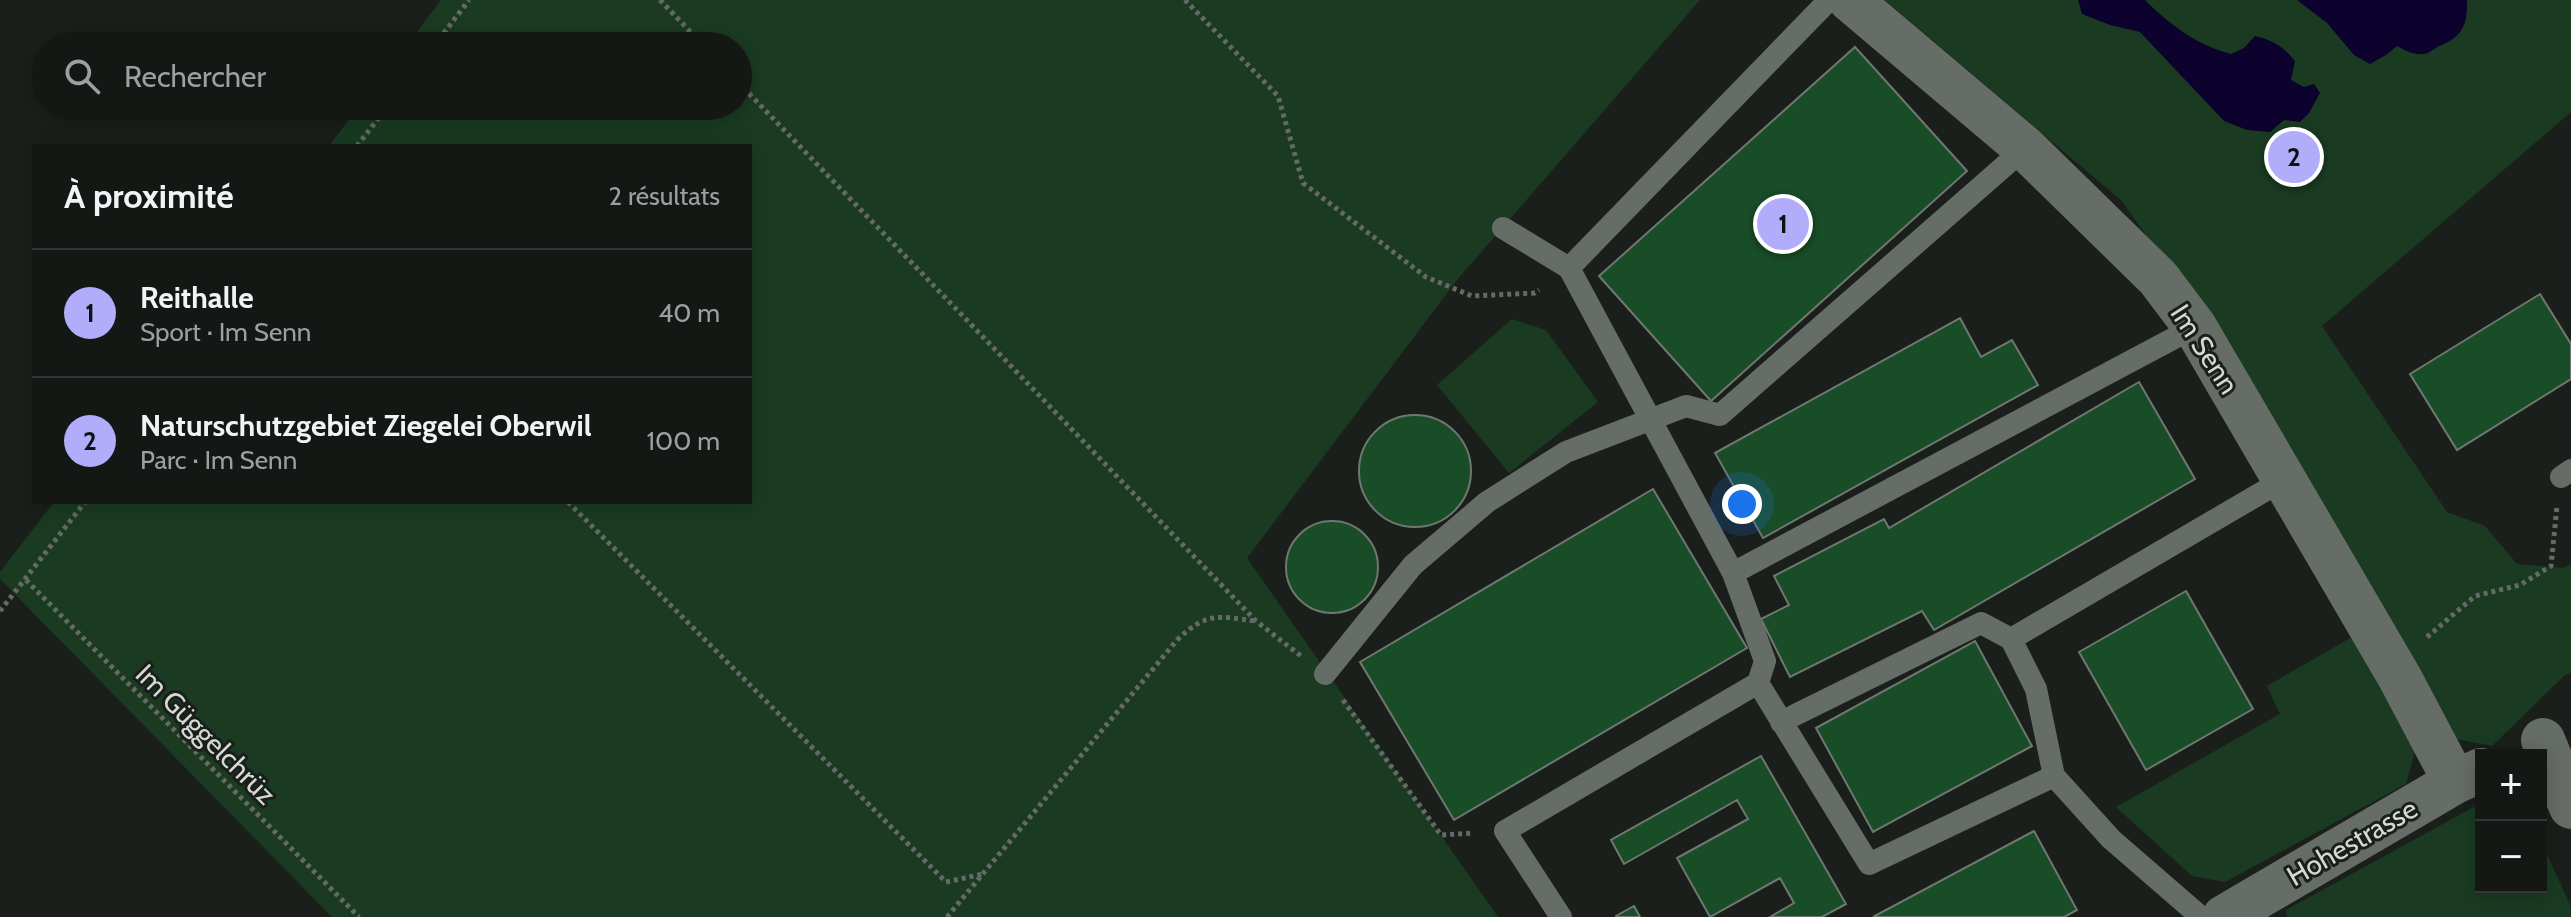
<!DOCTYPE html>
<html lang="fr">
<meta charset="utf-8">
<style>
body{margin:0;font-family:Cabin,sans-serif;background:#1d201d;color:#f1f3f6}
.controls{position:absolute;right:24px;bottom:24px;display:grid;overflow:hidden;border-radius:0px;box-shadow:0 4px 20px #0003}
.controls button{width:72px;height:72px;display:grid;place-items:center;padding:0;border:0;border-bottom:2px solid #333634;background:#141714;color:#f1f3f6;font:40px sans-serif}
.you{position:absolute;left:1742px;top:504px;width:28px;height:28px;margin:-20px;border:6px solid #fff;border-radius:50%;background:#1a73e8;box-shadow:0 0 0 12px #1a73e833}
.badge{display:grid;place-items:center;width:52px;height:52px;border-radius:50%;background:#b1adfa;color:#111;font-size:26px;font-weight:700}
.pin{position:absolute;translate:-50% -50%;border:4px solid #fff;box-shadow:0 2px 8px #0006}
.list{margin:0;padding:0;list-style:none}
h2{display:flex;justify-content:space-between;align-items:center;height:104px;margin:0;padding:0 32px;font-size:34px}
h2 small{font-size:26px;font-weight:400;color:#9d9fa0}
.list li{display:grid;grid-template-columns:52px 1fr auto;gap:24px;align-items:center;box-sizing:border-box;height:128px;padding:0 32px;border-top:2px solid #333634}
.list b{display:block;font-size:30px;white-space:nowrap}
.list p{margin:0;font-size:26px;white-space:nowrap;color:#9d9fa0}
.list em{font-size:26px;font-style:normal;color:#9d9fa0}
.icon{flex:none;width:44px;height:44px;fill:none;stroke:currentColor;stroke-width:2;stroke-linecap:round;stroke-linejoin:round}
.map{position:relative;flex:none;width:2571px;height:917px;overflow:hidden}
.search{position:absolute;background:#141714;box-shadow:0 4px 20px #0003;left:32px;top:32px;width:720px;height:88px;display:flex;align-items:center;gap:20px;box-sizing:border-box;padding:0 28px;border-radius:44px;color:#9d9fa0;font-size:30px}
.panel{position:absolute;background:#141714;box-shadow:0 4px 20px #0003;left:32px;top:144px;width:720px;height:360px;border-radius:0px}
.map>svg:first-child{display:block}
.green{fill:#1a3b22}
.water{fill:#0c022d}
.building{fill:#194d28;stroke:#707771;stroke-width:2}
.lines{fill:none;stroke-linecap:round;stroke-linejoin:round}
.path{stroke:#666a66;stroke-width:5;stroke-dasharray:4 4;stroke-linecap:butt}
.service{stroke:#666d67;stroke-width:22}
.minor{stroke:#666d67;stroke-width:44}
.labels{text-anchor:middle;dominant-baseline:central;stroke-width:6;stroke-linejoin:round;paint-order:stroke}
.street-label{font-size:28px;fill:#d6dad6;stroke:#1a1f1b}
</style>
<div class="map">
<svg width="2571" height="917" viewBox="0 0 2571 917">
<rect width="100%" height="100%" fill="#1a1f1b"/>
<!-- green -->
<path class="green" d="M441,0H1700L1457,280L1247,558L1498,917H332L0,579V572L54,502H750V146H329L359,106H738V46H406Z
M1885,0H2571V112L2322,326L2447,512L2485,526L2517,564L2563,568L2571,564V673L2564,676L2492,746L2456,739L2252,388L2122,201Z
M1512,319L1546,330L1598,402L1509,473L1437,385Z
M2352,637L2419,736L2406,784L2225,882L2192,876L2116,807L2280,714L2267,686Z
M2481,803V887H2541V841L2571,907V917H2287L2286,910Z"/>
<!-- water -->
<path class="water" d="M2078,0H2145C2169,24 2198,46 2231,54L2244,48L2255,36C2273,40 2284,47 2295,61L2291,80L2304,87L2314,84L2320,93L2309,113L2300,122L2284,120L2270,132L2247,130L2224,121L2140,32L2110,25L2082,14Z
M2297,0H2467C2468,25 2462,37 2439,46C2435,48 2432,51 2428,53C2417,57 2406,51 2397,46L2386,55L2370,64L2354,55L2327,23Z"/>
<!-- building -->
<path class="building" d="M1855,47L1967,171L1711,401L1599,276Z
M2540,294L2571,344V379L2457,450L2410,374Z
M1960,318L1981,357L2012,340L2038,385L1763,538L1715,453Z
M2139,382L2195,479L1934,630L1922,611L1790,677L1761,619L1789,605L1774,576L1884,519L1889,528Z
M1359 471a56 56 0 1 1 112 0a56 56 0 1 1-112 0Z
M1653,489L1747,648L1454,820L1360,662Z
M1286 567a46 46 0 1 1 92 0a46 46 0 1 1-92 0Z
M2186,591L2253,709L2146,770L2079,652Z
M1975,641L2032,746L1873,832L1816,728Z
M1761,756L1846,904L1822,917H1770L1794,903L1780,878L1710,917L1677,858L1748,819L1737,800L1624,864L1611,840Z
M2034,831L2077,910L2064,917H1873Z
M1634,906L1640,917H1616V916Z"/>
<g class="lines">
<!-- path -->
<path class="path" d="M660,0L704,46
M1185,0L1278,96L1303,183L1426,277L1472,296L1535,293L1539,290
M434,46L469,0
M738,82L1256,621L1301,656
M357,146L388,106
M568,502L946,882L983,874
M26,580L359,917
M0,611L85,502
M2427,637L2475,596L2520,585L2551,566L2557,506
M1343,700L1441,835L1473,833
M947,917L1177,640C1206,612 1218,616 1255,621"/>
<!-- service -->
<path class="service" d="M1503,228L1569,268
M2561,477L2571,470
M1733,573L1569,268L1829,0
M2011,639L2285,479
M1325,674L1413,565L1487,502L1566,452L1686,406L1720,415L2025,148
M1758,683L1869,864L2054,776
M1781,722L1981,623L2011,639L2036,689L2054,776L2111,839L2201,917
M1561,917L1505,831L1758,683L1765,661L1733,573L2195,327"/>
<!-- minor -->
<path class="minor" d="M1850,0L2025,148L2158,278L2195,327L2400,678L2455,782
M2543,740L2571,807
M2224,917L2455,782L2481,770"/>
</g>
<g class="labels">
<!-- street labels -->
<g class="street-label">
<text transform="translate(2205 349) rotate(57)">Im Senn</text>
<text transform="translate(206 734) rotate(45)">Im Güggelchrüz</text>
<text transform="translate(2352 842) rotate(-30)">Hohestrasse</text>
</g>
</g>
</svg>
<div class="controls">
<button>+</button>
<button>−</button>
</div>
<div class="you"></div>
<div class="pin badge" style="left:1783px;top:224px">1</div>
<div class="pin badge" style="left:2294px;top:157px">2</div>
<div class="search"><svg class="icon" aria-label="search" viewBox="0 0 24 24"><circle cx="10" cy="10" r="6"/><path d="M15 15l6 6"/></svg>Rechercher</div>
<section class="panel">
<h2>À proximité<small>2 résultats</small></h2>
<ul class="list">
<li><span class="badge">1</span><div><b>Reithalle</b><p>Sport · Im Senn</p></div><em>40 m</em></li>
<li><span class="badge">2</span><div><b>Naturschutzgebiet Ziegelei Oberwil</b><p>Parc · Im Senn</p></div><em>100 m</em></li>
</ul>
</section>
</div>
